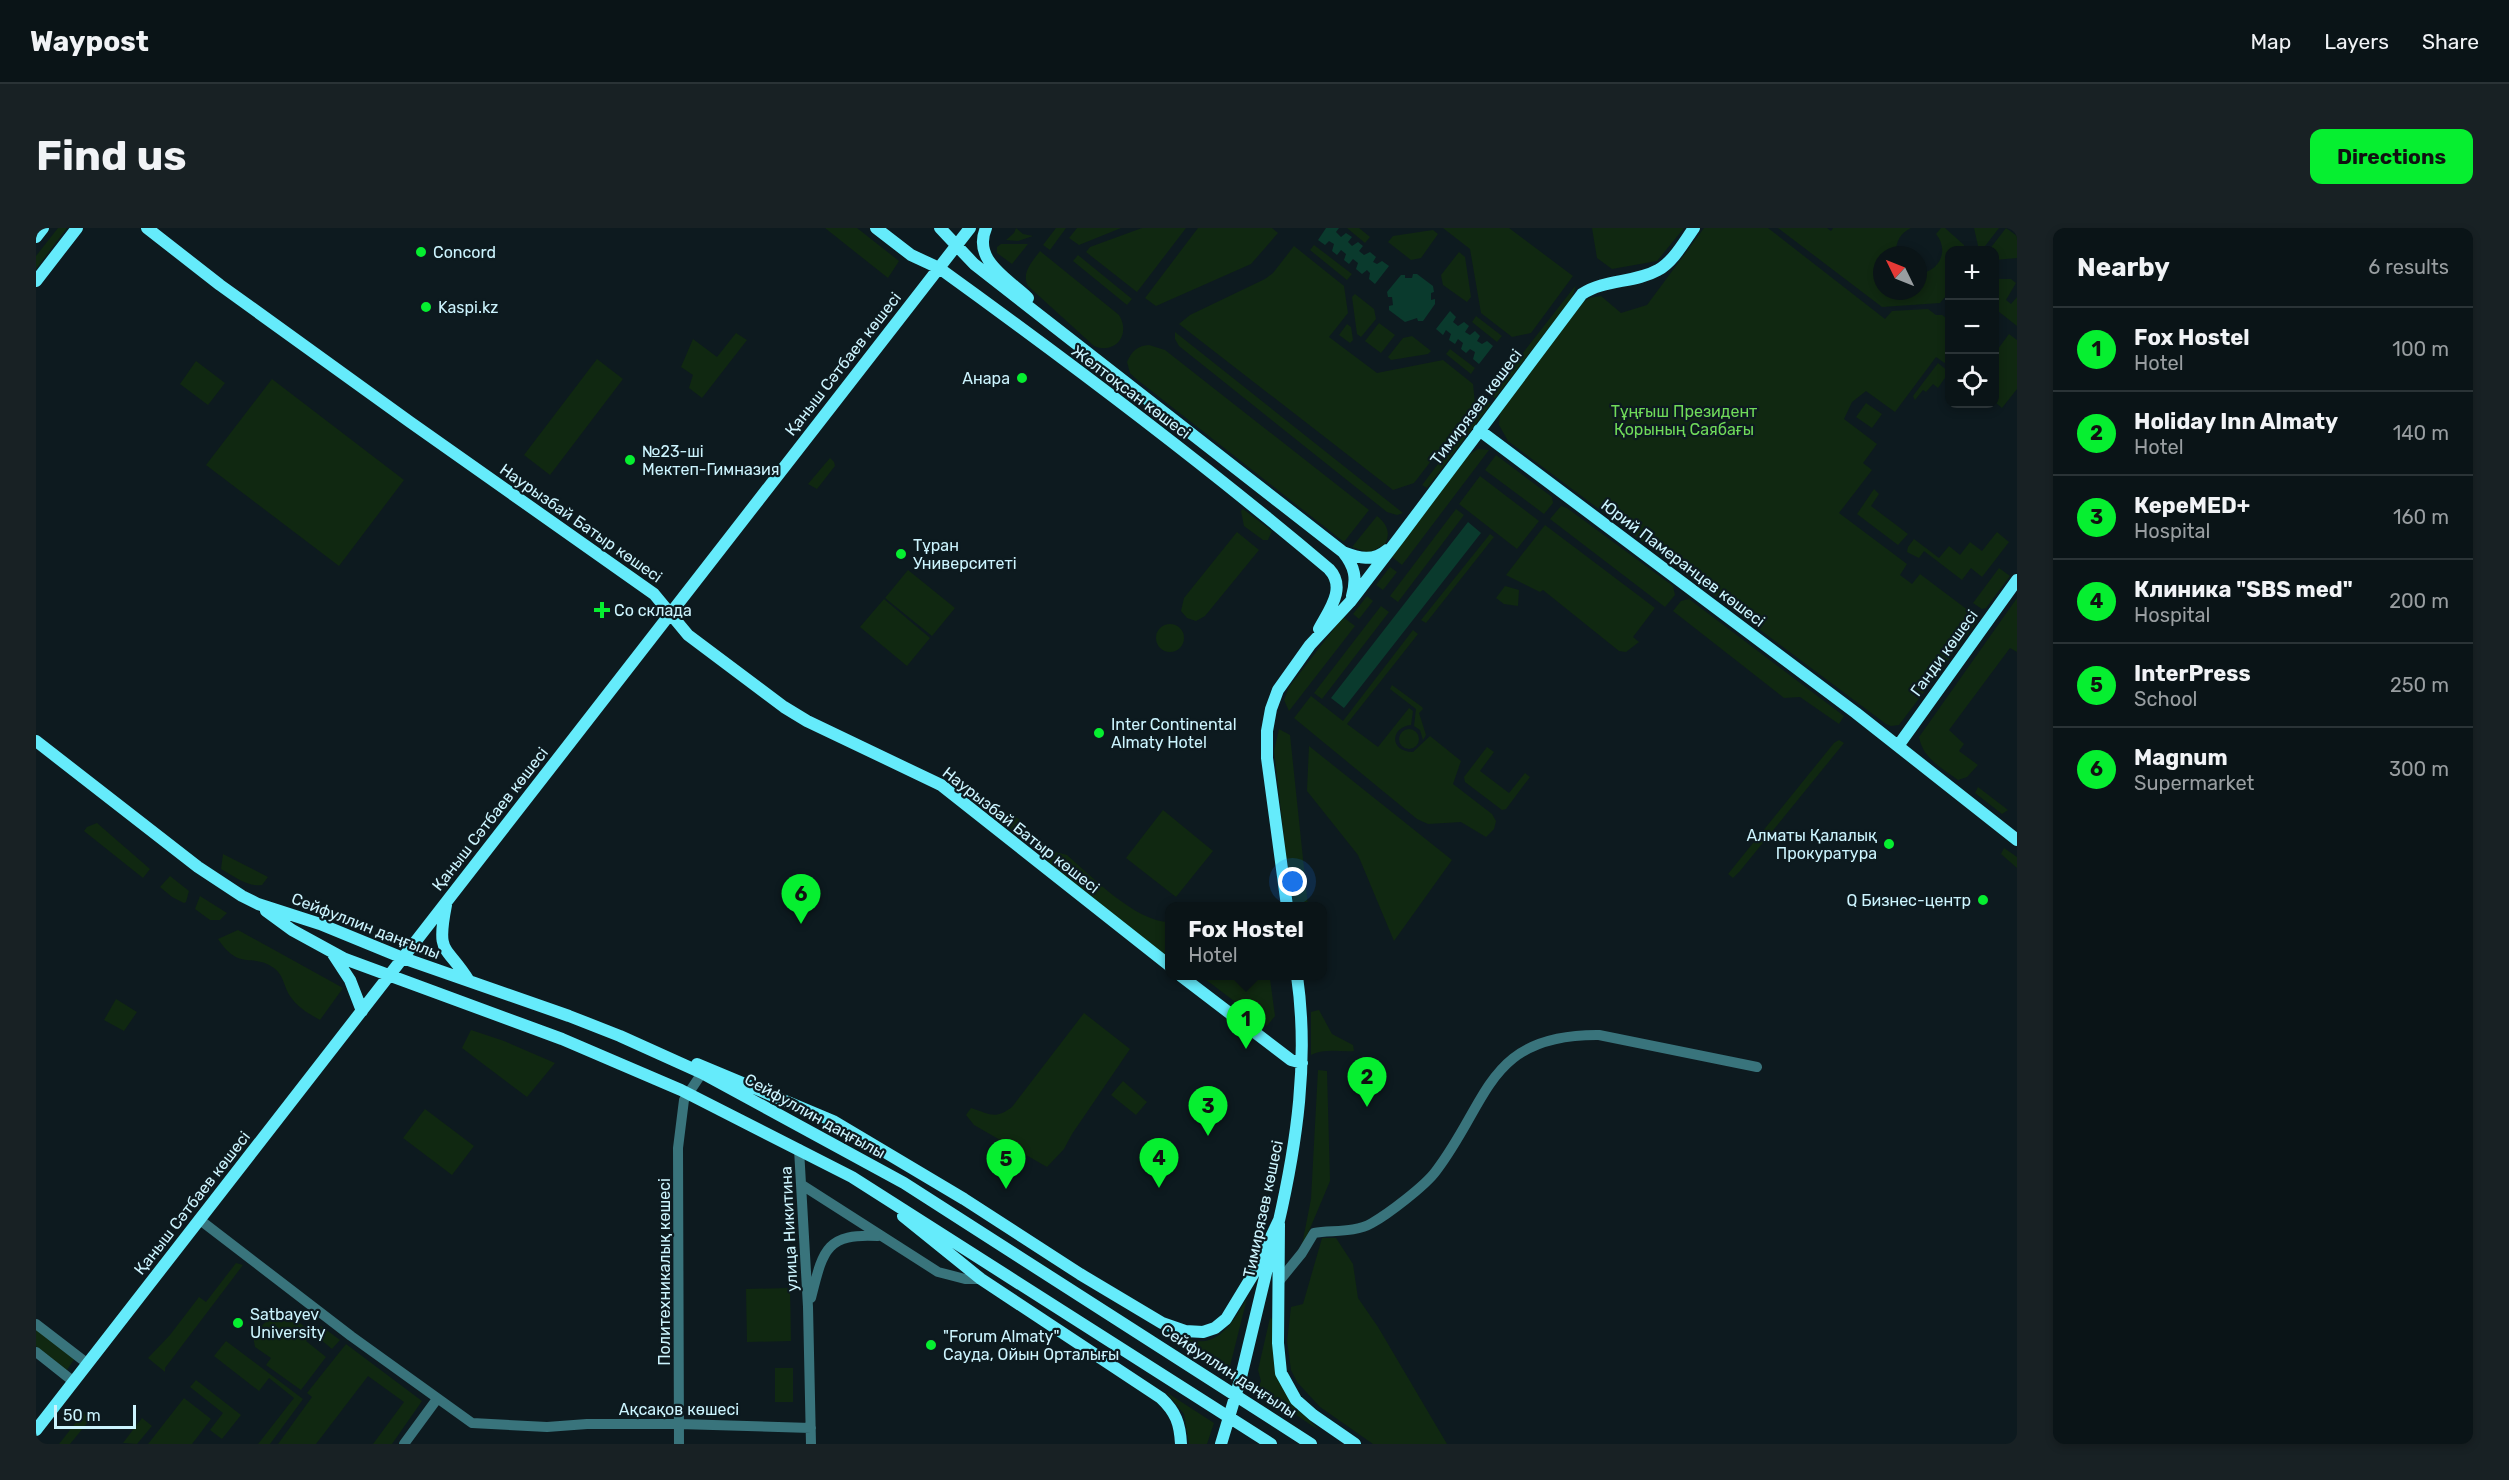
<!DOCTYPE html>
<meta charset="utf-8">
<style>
body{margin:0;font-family:Rubik,sans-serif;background:#182124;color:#f1f3f6}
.controls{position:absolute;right:18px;top:18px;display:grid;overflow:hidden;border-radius:12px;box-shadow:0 3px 9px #0003}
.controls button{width:54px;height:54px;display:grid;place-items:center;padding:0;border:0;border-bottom:2px solid #2a3336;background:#0a1417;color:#f1f3f6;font:30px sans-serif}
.compass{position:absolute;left:1837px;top:18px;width:54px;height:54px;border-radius:50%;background:#0a1417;box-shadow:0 3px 9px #0003;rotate:313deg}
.scale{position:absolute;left:18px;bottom:15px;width:82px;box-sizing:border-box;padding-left:6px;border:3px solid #ccf4fe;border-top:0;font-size:16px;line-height:21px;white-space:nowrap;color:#ccf4fe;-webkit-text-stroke:4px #0d1a1f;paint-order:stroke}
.you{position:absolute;left:1257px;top:654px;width:21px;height:21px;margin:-15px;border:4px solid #fff;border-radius:50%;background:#1a73e8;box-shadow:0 0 0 9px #1a73e833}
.badge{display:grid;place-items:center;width:39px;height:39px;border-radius:50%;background:#06ef30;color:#111;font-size:20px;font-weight:700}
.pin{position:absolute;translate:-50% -50px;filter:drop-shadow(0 2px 3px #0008)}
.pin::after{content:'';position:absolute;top:32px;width:21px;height:18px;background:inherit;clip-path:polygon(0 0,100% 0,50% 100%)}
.popup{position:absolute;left:1129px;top:674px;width:162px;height:78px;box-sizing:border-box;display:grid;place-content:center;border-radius:12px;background:#0a1417;filter:drop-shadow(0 2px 4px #0005);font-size:20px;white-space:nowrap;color:#999ea1}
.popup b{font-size:22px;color:#f1f3f6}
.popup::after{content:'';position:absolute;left:50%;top:100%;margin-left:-12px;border:12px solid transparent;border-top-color:#0a1417}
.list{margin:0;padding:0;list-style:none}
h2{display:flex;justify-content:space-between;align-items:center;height:78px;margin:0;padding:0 24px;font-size:26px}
h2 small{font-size:20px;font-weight:400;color:#999ea1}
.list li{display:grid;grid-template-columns:39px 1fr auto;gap:18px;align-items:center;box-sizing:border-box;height:84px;padding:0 24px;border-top:2px solid #2a3336}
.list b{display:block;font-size:22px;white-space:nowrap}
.list p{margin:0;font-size:20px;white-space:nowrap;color:#999ea1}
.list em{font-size:20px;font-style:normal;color:#999ea1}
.icon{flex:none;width:33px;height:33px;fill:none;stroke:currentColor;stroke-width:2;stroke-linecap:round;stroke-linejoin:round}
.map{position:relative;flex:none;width:1981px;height:1216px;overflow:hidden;border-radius:12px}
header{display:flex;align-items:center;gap:36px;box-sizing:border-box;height:84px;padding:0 30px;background:#0a1417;border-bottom:2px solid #2a3336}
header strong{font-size:28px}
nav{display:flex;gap:33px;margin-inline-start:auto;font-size:21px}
.intro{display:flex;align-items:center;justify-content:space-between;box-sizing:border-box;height:144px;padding:0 36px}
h1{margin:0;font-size:42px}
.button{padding:15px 27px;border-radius:12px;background:#06ef30;color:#111;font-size:21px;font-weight:700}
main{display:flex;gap:36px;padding:0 36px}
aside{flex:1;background:#0a1417;border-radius:12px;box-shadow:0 3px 9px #0003}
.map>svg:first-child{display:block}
.green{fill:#102811}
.water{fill:#0a3a2d}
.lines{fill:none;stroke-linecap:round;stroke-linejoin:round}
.street{stroke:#39747c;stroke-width:10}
.secondary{stroke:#65ebfb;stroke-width:12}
.poi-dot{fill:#06ef30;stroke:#0d1a1f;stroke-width:2}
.labels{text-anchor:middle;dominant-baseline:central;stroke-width:4.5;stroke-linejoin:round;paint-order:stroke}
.poi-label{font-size:16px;fill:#ccf4fe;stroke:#0d1a1f;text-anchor:start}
.street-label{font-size:16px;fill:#ccf4fe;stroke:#0d1a1f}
.park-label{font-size:16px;fill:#70db5a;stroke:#0d1a1f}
</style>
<header>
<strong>Waypost</strong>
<nav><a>Map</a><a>Layers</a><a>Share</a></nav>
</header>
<div class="intro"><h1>Find us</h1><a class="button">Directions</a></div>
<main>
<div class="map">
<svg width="1981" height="1216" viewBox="0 0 1981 1216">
<rect width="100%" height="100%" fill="#0d1a1f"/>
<!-- green -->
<path class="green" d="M22,0H31L0,41V28Z
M789,0H821L863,33L852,50Z
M980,0L987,6L997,8L982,13L970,12L978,5Z
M1020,0H1030L1014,22L1007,17Z
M1041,0H1085L1043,17L1033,10Z
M1106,0H1150L1101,64L1050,24L1054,19Z
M1162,0H1236L1242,5L1215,36L1120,78L1109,70Z
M1311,0H1323L1334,9L1329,15Z
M1407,0H1473L1537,48L1495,105L1476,109L1445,85L1434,21Z
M1556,0H1648L1621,33L1576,41L1561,30Z
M1668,0H1732L1849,91L1856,83L1892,81L1900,87H1906L1913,92V138L1900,129L1859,184L1830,163L1816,174L1808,191L1841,216L1827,235L1836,242L1803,285L1871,336L1864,347L1876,356L1884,346L1941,389V394L1863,497L1855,498L1850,496L1472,213L1463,197L1464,183L1547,74L1553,70L1565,68L1585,85L1611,77Z
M1742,0H1791L1795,3L1797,0H1875C1864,5 1859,15 1860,27H1846V63H1882V46C1903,44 1914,23 1900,6L1905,0H1909L1928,17L1929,22H1914L1913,64L1904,75L1846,79Z
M1938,0H1963L1946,22H1943Z
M1970,0L1981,8V30L1959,32L1958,22H1953Z
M1397,2L1402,6L1385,30L1375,32L1352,14L1357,8Z
M965,16H992L976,36L961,25V19Z
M1278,17L1316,46L1311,52L1274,22Z
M1258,18L1308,58L1312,85L1293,109L1341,145L1407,132L1437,156L1439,176L1378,255L1357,262L1143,96L1154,87L1229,51L1237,45Z
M1004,23L1083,87C1095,106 1080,127 1058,118L992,58C985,45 996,34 1004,23Z
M1423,24L1429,29L1435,69L1431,74L1407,57L1405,47Z
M1042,27L1096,71L1091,77L1037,33Z
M1959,51H1975L1980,55L1970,72L1975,76L1981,69V98L1962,83L1959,86Z
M1540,57L1536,70L1459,170L1454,167Z
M1319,66L1338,81L1340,91L1325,109L1321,106L1316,69Z
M1440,88L1466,108L1461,114L1436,94Z
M1343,95L1359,107L1345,125L1329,113Z
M1311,96L1315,99L1317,112L1314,115L1303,107Z
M1139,104L1367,285L1361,287L1351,284L1143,118L1139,111Z
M700,105L711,112L666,170L653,160L657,147L645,139L657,111L681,129Z
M1973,106L1981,112V161L1966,180L1959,174V125Z
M1376,108L1395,123L1392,126L1355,132L1352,129L1367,110Z
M1113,117L1129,122L1333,282L1308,314L1099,150L1094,145L1091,134C1096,123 1101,118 1113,117Z
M1414,121L1439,140L1435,146L1410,126Z
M561,131L587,151L514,247L488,227Z
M160,133L189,155L172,177L144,156Z
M1902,135L1913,144L1902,160L1897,156L1890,164L1887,162L1879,172L1877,168Z
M236,151L368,252L303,338L170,237Z
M1450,173L1455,176L1391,260L1386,257Z
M1830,175L1846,186L1836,200L1820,189Z
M1442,221L1453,222L1366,337L1355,328L1431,228Z
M1460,227L1516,269L1517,275L1508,286L1449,242Z
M794,230L798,234L799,238L781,261L772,256Z
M1444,248L1503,293L1481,321L1423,276Z
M1838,261L1843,266L1835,278L1872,306L1862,317L1821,286Z
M1525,278L1531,280L1637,358L1639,367L1629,379L1514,291Z
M1207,281L1236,303L1232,312H1227L1208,298L1205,283Z
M1420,281L1428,287L1362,374L1354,368Z
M1341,288C1351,296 1355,305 1349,316L1333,325L1316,319Z
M1509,297L1619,380L1597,409L1603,414L1590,424L1583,423L1507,362L1504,364L1470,347Z
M1201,304L1223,322L1169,388L1160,393L1151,390L1145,383L1148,370Z
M1961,304L1973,314L1946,349L1935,340L1926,352L1888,323L1883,330L1871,324L1872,319L1878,311L1903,330L1913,318L1924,327L1934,314L1946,323Z
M1454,306L1458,309L1390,395L1385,392Z
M1354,339L1361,344L1347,362L1340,357Z
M1963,340L1974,348L1950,380L1946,381L1937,375Z
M872,342L919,380L896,408L849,370Z
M1469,358L1483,362L1482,378L1468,376L1460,370Z
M1331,368L1337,373L1323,391L1317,386Z
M1981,370V424L1974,420L1913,502L1928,516L1923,523L1942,537L1931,549L1922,552C1906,540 1887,531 1883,509Z
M848,371L894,410L871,438L824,399Z
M1653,371L1808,488L1803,496L1764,469L1748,470L1637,383L1645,373Z
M1345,378L1353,384L1286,471L1278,465Z
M1307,389L1319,398L1253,483L1248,472L1253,459Z
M1120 410a14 14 0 1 1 28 0a14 14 0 1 1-28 0Z
M1377,402L1382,406L1311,496L1342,519L1373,480L1377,483L1375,497C1354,499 1353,524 1377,524L1394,508L1425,533L1417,556L1456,586L1460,593L1458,601L1450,609L1425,594L1392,596L1381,591L1258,490L1275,468L1307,493Z
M1356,457L1386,479L1387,481L1383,485L1390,507L1387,512L1384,502L1378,498L1380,481L1354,461Z
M1243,501L1254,507L1272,678H1256L1238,523Z
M1363 511a10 10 0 1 1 20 0a10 10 0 1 1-20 0Z
M1803,512L1808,515L1704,643L1697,650L1692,646L1798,515Z
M1273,518L1416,632L1358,713L1322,627L1271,563Z
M1451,519L1458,524L1444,543L1473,565L1489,545L1494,549L1470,581L1466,582L1429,554L1428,549Z
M1942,559L1972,582L1966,586L1939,565Z
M950,576L967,591L973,584L993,599L985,609L947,580Z
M1127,582L1177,623L1140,669L1090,630Z
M61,595L114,641L107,650L48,603L51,599Z
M1968,620L1981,629V640L1965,626Z
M1019,624L1031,627C1055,648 1100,694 1133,694V730L1014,637L1009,628Z
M187,626L232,649L226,657C211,659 198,648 185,641Z
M134,648L153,663L150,674L148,675L136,669L124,659Z
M164,668L191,685L184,692H174L159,681Z
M202,702L307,760L284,792C273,786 261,779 254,768C248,760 248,747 238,740C216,724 204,744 182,711Z
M1165,748H1231L1234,751L1239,788L1231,798Z
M80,771L101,784L88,803L68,792Z
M1283,782L1296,806L1317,817L1318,823C1303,824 1289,820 1275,827V784Z
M1048,785L1094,821L1036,906L1028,921L1011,939L938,897L930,887L935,880C954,886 959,892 976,879Z
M435,802L468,813L519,835L491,869L426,820Z
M1282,842L1291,843L1294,953L1265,1022L1275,971Z
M1087,853L1111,874L1100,887L1075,867Z
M389,881L438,918L416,947L367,910Z
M1286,1010H1300L1317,1036L1322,1070L1342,1099L1411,1216H1337L1284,1179L1261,1154L1255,1142L1251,1113L1255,1079L1267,1076Z
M200,1035L207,1037L129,1140V1144L112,1130L134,1107L163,1069L170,1074Z
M754,1060L755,1113L711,1114L710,1061Z
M1211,1070L1193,1142L1134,1106C1143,1108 1153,1112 1162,1113C1186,1116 1201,1087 1211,1070Z
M248,1082L276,1105L270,1113L290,1129L265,1162L230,1137L235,1130L219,1119L217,1108L239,1083Z
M1234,1090L1239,1092C1232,1151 1243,1162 1284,1203L1222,1161L1225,1153L1222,1142Z
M285,1098L304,1112L296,1121L278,1106Z
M0,1101L39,1130L31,1142L0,1118Z
M190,1113L267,1171L234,1216H222L258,1170L233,1150L223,1163L178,1128Z
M310,1116L386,1173L356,1216H337L368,1174L332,1148L280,1216H242L276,1169L271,1165Z
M739,1140H757V1174H739Z
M160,1152L205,1187L186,1211L174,1202L187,1185L154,1159Z
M1130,1164L1178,1195L1171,1216H1153L1148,1186Z
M148,1170L175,1191L156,1216H112Z
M48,1184L52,1194L34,1216H23Z
M106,1190L116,1198L101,1216L87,1215Z"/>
<!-- water -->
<path class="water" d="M1290,0H1303L1300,4L1305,9L1310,5L1316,9L1312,14L1316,18L1322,14L1327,18L1323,23L1328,27L1334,24L1340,29L1337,34L1341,36L1346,33L1353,38L1339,56L1333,51L1334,45L1331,42L1326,46L1320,41L1322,35L1317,31L1313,36L1308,32L1310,26L1305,22L1301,27L1296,23L1298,16L1293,13L1289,17L1282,12Z
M1377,46H1381L1397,58L1398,64L1395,65V72L1399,71V76L1387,93H1382L1381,90L1369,94L1353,82V78L1357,77L1356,69H1352L1351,64L1365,47H1369V50H1376Z
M1414,83L1420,89L1417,94L1422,98L1428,94L1433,98L1429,104L1434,107L1439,103L1444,108L1441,113L1446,116L1451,113L1457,118L1443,136L1437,131L1439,124L1434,121L1430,125L1425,121L1427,115L1422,111L1419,116L1413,112L1415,106L1410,102L1407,107L1400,101Z
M1432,294L1445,305L1308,480L1295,470Z"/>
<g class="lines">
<!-- street -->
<path class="street" d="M763,921L772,1079L775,1216
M766,957L902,1044L929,1051H945
M164,992L315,1108L436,1195L511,1199L551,1196H643L775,1200
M1244,1052L1266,1025L1278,1005C1296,1002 1319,1005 1336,995C1352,986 1389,958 1400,943C1454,872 1451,806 1563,807L1721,839
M775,1070C787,1023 789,1005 842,1008
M0,1096L52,1136
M0,1124L38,1154
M368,1216L401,1171
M643,1216L642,920L648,872L666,845"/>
<!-- secondary -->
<path class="secondary" d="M111,0L184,57L374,194L618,366L652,407L748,479L771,493L905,557L1134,738
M840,0L875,27L903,40C1036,136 1168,235 1293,341C1311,360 1293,382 1283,401
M904,0L938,36L1307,324C1319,339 1321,350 1316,368
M950,0C936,32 972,51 992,70
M0,9L7,0
M0,53L41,0
M1443,202L1820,485L1981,612
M1307,324C1323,330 1337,334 1351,322
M0,513L162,639L206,668L222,676L284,696L367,730L533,788L584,808L666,845L868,955L1275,1216
M1862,518L1981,352
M410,677C400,728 410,716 433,753
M1251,678L1231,530V503L1235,481L1242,462L1274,417L1314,374L1363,310L1546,66C1568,51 1599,55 1622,42C1637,34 1648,14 1658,0
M230,683L256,702L309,731L526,811L645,862L816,949L1235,1216
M297,726L314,752L326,783
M1145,748L1255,832L1266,835
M661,836L797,893L928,971L1044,1046L1126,1095L1149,1103L1167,1104L1179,1100L1190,1091L1218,1045L1243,992
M867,988L945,1051L1125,1170C1140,1184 1144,1196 1145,1216
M1243,996L1242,1115L1245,1145L1260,1172L1277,1187L1319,1216
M1242,997C1261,915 1273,831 1261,748
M0,1202L934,0
M1185,1216L1205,1149L1236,1020"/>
</g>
<!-- markers -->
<g class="poi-dot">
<circle cx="385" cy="24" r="6"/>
<circle cx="390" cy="79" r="6"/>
<circle cx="986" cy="150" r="6"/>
<circle cx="594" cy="232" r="6"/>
<circle cx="865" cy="326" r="6"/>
<path d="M563 373h6v6h6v6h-6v6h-6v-6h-6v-6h6z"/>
<circle cx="1063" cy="505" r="6"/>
<circle cx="1853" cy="616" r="6"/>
<circle cx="1947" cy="672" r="6"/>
<circle cx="202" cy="1095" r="6"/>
<circle cx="895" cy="1117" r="6"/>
</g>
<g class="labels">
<!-- poi labels -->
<g class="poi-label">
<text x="397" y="24">Concord</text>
<text x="402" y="79">Kaspi.kz</text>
<text x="974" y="150" text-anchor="end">Анара</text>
<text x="606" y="223">№23-ші<tspan x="606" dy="18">Мектеп-Гимназия</tspan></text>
<text x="877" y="317">Тұран<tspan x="877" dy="18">Университеті</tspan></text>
<text x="578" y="382">Со склада</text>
<text x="1075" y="496">Inter Continental<tspan x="1075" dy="18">Almaty Hotel</tspan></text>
<text x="1841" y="607" text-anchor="end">Алматы Қалалық<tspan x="1841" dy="18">Прокуратура</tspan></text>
<text x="1935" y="672" text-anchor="end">Q Бизнес-центр</text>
<text x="214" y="1086">Satbayev<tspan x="214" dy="18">University</tspan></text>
<text x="907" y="1108">"Forum Almaty"<tspan x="907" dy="18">Сауда, Ойын Орталығы</tspan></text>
</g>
<!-- street labels -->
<g class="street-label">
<text transform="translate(807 136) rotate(-52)">Қаныш Сәтбаев көшесі</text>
<text transform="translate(1095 164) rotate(37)">Желтоқсан көшесі</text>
<text transform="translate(1440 179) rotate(-53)">Тимирязев көшесі</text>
<text transform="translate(545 295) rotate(35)">Наурызбай Батыр көшесі</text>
<text transform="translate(1647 335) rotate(37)">Юрий Памеранцев көшесі</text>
<text transform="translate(1908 425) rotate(-54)">Ганди көшесі</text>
<text transform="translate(454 591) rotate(-52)">Қаныш Сәтбаев көшесі</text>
<text transform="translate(985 602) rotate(38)">Наурызбай Батыр көшесі</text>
<text transform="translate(330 698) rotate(21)">Сейфуллин даңғылы</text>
<text transform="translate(779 888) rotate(29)">Сейфуллин даңғылы</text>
<text transform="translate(156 975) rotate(-52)">Қаныш Сәтбаев көшесі</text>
<text transform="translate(1227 981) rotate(-78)">Тимирязев көшесі</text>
<text transform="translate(753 1001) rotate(-93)">улица Никитина</text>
<text transform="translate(628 1044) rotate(-90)">Политехникалық көшесі</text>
<text transform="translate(1193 1143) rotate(33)">Сейфуллин даңғылы</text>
<text x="643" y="1181">Ақсақов көшесі</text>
</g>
<!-- park labels -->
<g class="park-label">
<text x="1648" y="183">Тұңғыш Президент<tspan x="1648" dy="18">Қорының Саябағы</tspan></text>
</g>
</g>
</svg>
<div class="controls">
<button>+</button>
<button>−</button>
<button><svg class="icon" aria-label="locate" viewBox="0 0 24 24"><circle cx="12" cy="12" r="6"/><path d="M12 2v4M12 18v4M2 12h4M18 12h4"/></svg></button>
</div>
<svg class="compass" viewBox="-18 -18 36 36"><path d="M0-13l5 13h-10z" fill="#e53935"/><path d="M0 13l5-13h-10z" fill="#999ea1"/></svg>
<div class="scale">50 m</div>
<div class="you"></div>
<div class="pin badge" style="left:1210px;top:821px">1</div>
<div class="popup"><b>Fox Hostel</b>Hotel</div>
<div class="pin badge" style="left:1331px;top:879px">2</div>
<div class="pin badge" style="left:1172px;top:908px">3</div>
<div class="pin badge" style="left:1123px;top:960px">4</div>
<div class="pin badge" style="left:970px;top:961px">5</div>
<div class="pin badge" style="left:765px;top:696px">6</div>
</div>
<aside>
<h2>Nearby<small>6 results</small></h2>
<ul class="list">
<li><span class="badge">1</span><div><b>Fox Hostel</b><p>Hotel</p></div><em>100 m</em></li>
<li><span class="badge">2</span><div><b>Holiday Inn Almaty</b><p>Hotel</p></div><em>140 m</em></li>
<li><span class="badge">3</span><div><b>КереMED+</b><p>Hospital</p></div><em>160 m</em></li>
<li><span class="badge">4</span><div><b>Клиника &quot;SBS med&quot;</b><p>Hospital</p></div><em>200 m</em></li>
<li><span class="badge">5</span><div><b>InterPress</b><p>School</p></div><em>250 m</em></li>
<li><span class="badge">6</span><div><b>Magnum</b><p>Supermarket</p></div><em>300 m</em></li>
</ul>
</aside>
</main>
